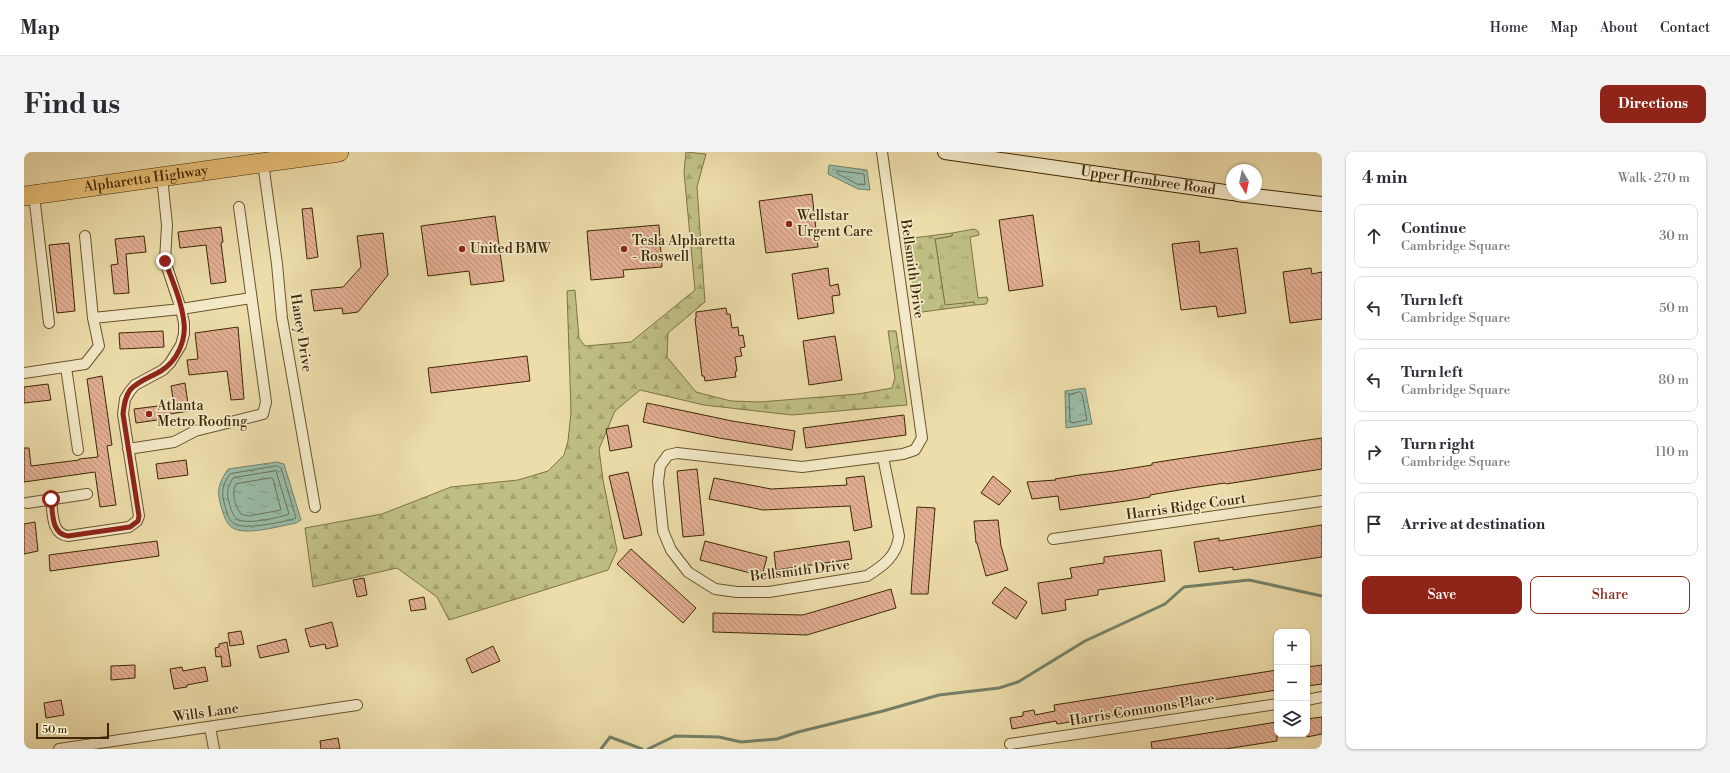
<!DOCTYPE html>
<meta charset="utf-8">
<style>
body{margin:0;font-family:"Libre Bodoni",serif;background:#f2f2f3;color:#2b2b33}
.controls{position:absolute;right:12px;bottom:12px;display:grid;overflow:hidden;border-radius:8px;box-shadow:0 1px 3px #0004}
.controls button{width:36px;height:36px;display:grid;place-items:center;padding:0;border:0;border-bottom:1px solid #e1e1e2;background:#fff;color:#2b2b33;font:20px sans-serif}
.compass{position:absolute;left:1202px;top:12px;width:36px;height:36px;border-radius:50%;background:#fff;box-shadow:0 1px 3px #0004;rotate:171deg}
.scale{position:absolute;left:12px;bottom:10px;width:73px;box-sizing:border-box;padding-left:4px;border:2px solid #3f2704;border-top:0;font-size:11px;line-height:14px;white-space:nowrap;color:#3f2704;-webkit-text-stroke:3px #f3e9c8;paint-order:stroke}
.stop{position:absolute;width:12px;height:12px;margin:-9px;border:3px solid #8f2418;border-radius:50%;background:#fff}
.stop.end{background:#8f2418;border-color:#fff;box-shadow:0 1px 4px #0008}
.list{margin:0;padding:0;list-style:none}
h2{display:flex;justify-content:space-between;align-items:center;height:52px;margin:0;padding:0 16px;font-size:17px}
h2 small{font-size:13px;font-weight:400;color:#7c7c81}
.list li{display:grid;grid-template-columns:26px 1fr auto;gap:12px;align-items:center;box-sizing:border-box;height:64px;margin:0 8px 8px;padding:0 8px;border:1px solid #e1e1e2;border-radius:8px}
.list b{display:block;font-size:15px;white-space:nowrap}
.list p{margin:0;font-size:13px;white-space:nowrap;color:#7c7c81}
.list em{font-size:13px;font-style:normal;color:#7c7c81}
.actions{display:flex;gap:8px;padding:12px 16px}
.actions a{flex:1;padding:9px 0;border:1px solid #8f2418;border-radius:8px;text-align:center;font-size:14px;color:#8f2418}
.actions .main{background:#8f2418;color:#fff}
.icon{flex:none;width:22px;height:22px;fill:none;stroke:currentColor;stroke-width:2;stroke-linecap:round;stroke-linejoin:round}
.map{position:relative;flex:none;width:1298px;height:597px;overflow:hidden;border-radius:8px}
header{display:flex;align-items:center;gap:24px;box-sizing:border-box;height:56px;padding:0 20px;background:#fff;border-bottom:1px solid #e1e1e2}
header strong{font-size:19px}
nav{display:flex;gap:22px;margin-inline-start:auto;font-size:14px}
.intro{display:flex;align-items:center;justify-content:space-between;box-sizing:border-box;height:96px;padding:0 24px}
h1{margin:0;font-size:28px}
.button{padding:10px 18px;border-radius:8px;background:#8f2418;color:#fff;font-size:14px;font-weight:700}
main{display:flex;gap:24px;padding:0 24px}
aside{flex:1;background:#fff;border-radius:8px;box-shadow:0 1px 3px #0004}
.map>svg:first-child{display:block}
.grass{fill:url(#grass-tufts);stroke:#7f7344}
.forest{fill:url(#forest-firs);stroke:#7f7344}
.water{fill:url(#water-ripples);stroke:#758067}
.lines{fill:none;stroke-linecap:round;stroke-linejoin:round}
.shore{stroke:#6c7256;stroke-width:1}
.stream{stroke:#758067;stroke-width:3}
.building{fill:url(#building-back-hatch);stroke:#3f2704}
.street-casing{stroke:#6a542e;stroke-width:12}
.secondary-casing{stroke:#3f2704;stroke-width:16}
.highway-casing{stroke:#3f2704;stroke-width:20}
.street{stroke:#f3e9c8;stroke-width:10}
.secondary{stroke:#f3e9c8;stroke-width:14}
.highway{stroke:#e6be75;stroke-width:19}
.route{stroke:#8f2418;stroke-width:5}
.poi-dot{fill:#8f2418;stroke:#f3e9c8;stroke-width:1.5}
.labels{text-anchor:middle;dominant-baseline:central;stroke-width:3.5;stroke-linejoin:round;paint-order:stroke}
.street-label{font-size:14px;fill:#3f2704;stroke:#f3e9c8}
.poi-label{font-size:14px;fill:#3f2704;stroke:#f3e9c8;text-anchor:start}
</style>
<header>
<strong>Map</strong>
<nav><a>Home</a><a>Map</a><a>About</a><a>Contact</a></nav>
</header>
<div class="intro"><h1>Find us</h1><a class="button">Directions</a></div>
<main>
<div class="map">
<svg width="1298" height="597" viewBox="0 0 1298 597">
<defs>
<pattern id="grass-tufts" width="24" height="20" patternUnits="userSpaceOnUse"><rect width="24" height="20" fill="#bfbf83"/><path d="M3 7l-1-3M5 7V3M7 7l1-3M15 17l-1-3M17 17v-4M19 17l1-3" fill="none" stroke="#a5a470"/></pattern>
<pattern id="forest-firs" width="22" height="20" patternUnits="userSpaceOnUse"><rect width="22" height="20" fill="#bfbf83"/><path d="M5 1l3.5 6h-7zM16 11l3.5 6h-7z" fill="#a5a470"/></pattern>
<pattern id="water-ripples" width="26" height="14" patternUnits="userSpaceOnUse"><rect width="26" height="14" fill="#99bca9"/><path d="M2 4q2-2 4 0t4 0M15 11q2-2 4 0t4 0" fill="none" stroke="#7e9987"/></pattern>
<pattern id="building-back-hatch" width="6" height="6" patternUnits="userSpaceOnUse"><rect width="6" height="6" fill="#e2ae92"/><path d="M-1 5l2 2M0 0l6 6M5-1l2 2" fill="none" stroke="#b98e75"/></pattern>
</defs>
<rect width="100%" height="100%" fill="#ecddaa"/>
<filter id="stains"><feTurbulence type="fractalNoise" baseFrequency=".005" numOctaves="4"/><feColorMatrix values="0 0 0 0 .2 0 0 0 0 .09 0 0 0 0 .02 0 0 0 .5 -.17"/></filter>
<radialGradient id="worn" r=".72"><stop offset=".6" stop-color="#630" stop-opacity="0"/><stop offset="1" stop-color="#630" stop-opacity=".3"/></radialGradient>
<!-- grass -->
<path class="grass" d="M950,77L954,79L955,83L946,85L954,146L963,145L964,149L962,152L951,153L950,150L921,154L911,87L928,84V81Z"/>
<!-- forest -->
<path class="forest" d="M662,0L682,2L673,35L681,150L644,181L643,205L672,240L707,249L736,250L834,242L868,236L871,226L864,179H872L883,253L768,263L680,253L616,238L591,259L575,297L579,328L593,398L584,418L425,468L413,445L373,416L289,435L281,376L358,362L427,335L494,328L524,319L540,303L544,289L547,260L543,139L551,138L555,186L561,194L607,190L671,138L660,20Z
M928,81V84L911,87L921,153L950,150L951,153L898,160L889,155L882,92L884,88L889,86Z"/>
<!-- water -->
<path class="water" d="M805,13L843,18L846,38L834,37L804,22Z
M1061,236L1068,272L1042,276L1041,239Z
M253,310L260,312L277,368L272,371C256,374 225,383 211,377C202,374 200,363 197,354C192,338 195,331 204,317Z"/>
<g class="lines">
<!-- shore -->
<path class="shore" d="M815,19L840,22L841,32L835,33L814,22L813,20Z
M1056,240L1058,242L1063,268L1048,271L1046,269L1045,243Z
M253,314L257,316L272,366C262,370 219,378 211,372C204,368 203,361 201,354C197,340 198,333 206,322Z
M252,319L265,362C255,366 220,373 213,367C208,363 207,356 205,350C202,341 204,334 209,326Z
M247,326L249,327L257,358L225,364L217,362C211,355 207,340 212,332Z"/>
<!-- stream -->
<path class="stream" d="M577,597L586,585L618,597
M624,597L651,584L695,585L717,590L753,587L774,580L859,559L915,543L975,536L994,530L1061,489L1141,452L1160,435L1225,428L1298,444"/>
</g>
<!-- building -->
<path class="building" d="M788,42L794,95L742,101L735,49Z
M288,56L294,105L283,107L278,57Z
M1009,63L1019,134L985,139L975,68Z
M471,64L480,129L447,133L445,119L404,124L397,74Z
M635,73L638,115L599,118L600,125L567,128L563,79Z
M197,75L199,90L197,91L202,130L187,132L182,93L156,96L154,80Z
M359,81L364,123L334,160L319,162L318,156L290,159L287,138L319,135L337,115L333,84Z
M120,84L122,100L102,102L105,141L90,142L87,113L94,112L91,87Z
M1175,89L1176,101L1213,96L1222,161L1194,165L1192,154L1157,158L1148,92Z
M45,91L51,159L33,161L25,93Z
M804,116L806,134L814,132L816,143L808,144L810,161L774,167L768,122Z
M1287,116L1288,122L1298,120V167L1266,171L1259,120Z
M702,156L703,162H706L708,176L714,175L715,184L719,183L721,195L716,196L718,204L711,205L713,219L711,220L712,225L681,229L680,224H678L671,167L672,166V160Z
M214,175L220,247L207,248L203,219L165,223L163,208L174,207L171,181Z
M139,179L140,195L96,197L95,181Z
M811,184L818,228L785,233L779,189Z
M503,204L506,229L407,241L404,216Z
M78,224L88,293L83,294L92,353L76,355L71,320L0,330V296H5L7,314L55,308V307L74,305L63,227Z
M161,231L165,259L140,263V267L112,271L110,257L150,252L147,234Z
M24,232L27,248L0,251V235Z
M623,251L708,269L771,279L768,298L695,286L619,270Z
M880,263L882,283L782,296L779,276Z
M604,273L608,295L586,299L582,277Z
M1298,286V317L1202,332L1201,331L1167,336L1126,343V345L1102,349L1036,358L1034,344L1008,347L1003,330L1032,328L1031,327L1056,323L1090,319L1128,313V311L1153,307Z
M162,308L164,323L134,327L132,312Z
M673,317L680,383L659,385L653,319Z
M604,320L618,383L600,387L585,324Z
M840,324L848,375L830,379L826,354L739,358L685,347L690,326L747,337L823,333L822,326Z
M969,324L987,339L975,353L957,341Z
M893,355L911,356L904,442H887Z
M974,368L977,394L984,418L962,424L953,391H952L950,369Z
M11,370L14,399L0,402V372Z
M1298,373V405L1209,418V415L1175,420L1170,390L1195,386V389Z
M133,389L135,404L26,419L25,403Z
M681,389L743,405L738,424L676,408Z
M825,389L828,407L752,418L750,400Z
M607,397L672,456L659,471L593,412Z
M1137,398L1141,429L1074,438V443L1041,448L1042,458L1018,462L1014,431L1048,426L1046,416L1080,411V405Z
M340,426L343,443L333,445L329,428Z
M981,435L1003,450L992,467L968,451Z
M867,437L872,456L783,483L689,480V461L779,463Z
M400,445L402,457L387,459L385,448Z
M308,470L314,494L302,497L301,492L286,495L281,477Z
M217,479L220,492L206,494L204,481Z
M262,487L265,500L236,506L233,494Z
M203,490L207,514L198,515L197,504L192,505L191,496L195,495V492Z
M469,494L476,509L448,521L442,507Z
M111,513V526L87,528V514Z
M1298,513V532L1283,534V515Z
M158,515L159,519L181,515L184,529L163,533V535L150,537L146,517Z
M1253,518V538L1033,572L1032,569L988,577L986,566L999,564V560L1010,558L1011,563L1031,559L1030,553Z
M37,548L40,563L22,566L20,551Z
M1298,565V582L1283,585V567Z
M1253,570V589L1201,597H1128L1127,590Z
M314,586L316,597H297L296,589Z"/>
<g class="lines">
<!-- street casing -->
<g class="street-casing">
<path id="street" d="M858,0L898,286L891,298L879,302L778,315L653,301L644,303L636,314L634,330L639,379L647,398L664,420L691,437L713,440H745L843,424C859,414 873,404 875,384L859,305
M239,11L253,112L258,166L291,355
M10,43L25,171
M69,166L157,157L227,146
M42,215L54,298
M0,221L61,212L75,194L69,166L61,84
M104,297L150,290L171,279L239,262L242,250L215,55
M27,347C29,361 27,382 44,384L105,375L113,369L115,364L99,262L101,247L106,239L111,233L139,218L146,211L157,193L160,182V171L157,157L141,109L143,73L138,25
M3,351L63,342
M1029,387L1298,349
M1283,548L1298,545
M186,575L190,597
M986,592L1253,552
M35,597L333,553"/>
</g>
<!-- secondary casing -->
<g class="secondary-casing">
<g id="secondary">
<path id="s1" d="M921,0L1208,41"/>
<path d="M1213,42L1298,52"/>
</g>
</g>
<!-- highway casing -->
<g class="highway-casing">
<g id="highway">
<path id="s2" d="M0,44L315,0"/>
</g>
</g>
<!-- street -->
<use href="#street" class="street"/>
<!-- secondary -->
<use href="#secondary" class="secondary"/>
<!-- highway -->
<use href="#highway" class="highway"/>
</g>
<g class="lines">
<!-- route -->
<path class="route" d="M27,347C29,361 27,382 44,384L106,375L114,369L115,364L99,262C100,253 101,245 106,238C114,229 127,225 137,219C153,209 162,189 160,171C158,150 148,128 141,109"/>
</g>
<!-- markers -->
<g class="poi-dot">
<circle cx="765" cy="72" r="4"/>
<circle cx="438" cy="97" r="4"/>
<circle cx="600" cy="97" r="4"/>
<circle cx="125" cy="262" r="4"/>
</g>
<g class="labels">
<!-- street labels -->
<g class="street-label">
<text stroke="none"><textPath href="#s2" startOffset="123">Alpharetta Highway</textPath></text>
<text stroke="none"><textPath href="#s1" startOffset="205">Upper Hembree Road</textPath></text>
<text transform="translate(888 117) rotate(82)">Bellsmith Drive</text>
<text transform="translate(277 181) rotate(81)">Haney Drive</text>
<text transform="translate(1162 355) rotate(-8)">Harris Ridge Court</text>
<text transform="translate(776 419) rotate(-7)">Bellsmith Drive</text>
<text transform="translate(1118 558) rotate(-9)">Harris Commons Place</text>
<text transform="translate(182 561) rotate(-8)">Wills Lane</text>
</g>
<!-- poi labels -->
<g class="poi-label">
<text x="773" y="64">Wellstar<tspan x="773" dy="16">Urgent Care</tspan></text>
<text x="608" y="89">Tesla Alpharetta<tspan x="608" dy="16">- Roswell</tspan></text>
<text x="446" y="97">United BMW</text>
<text x="133" y="254">Atlanta<tspan x="133" dy="16">Metro Roofing</tspan></text>
</g>
</g>
<rect width="100%" height="100%" filter="url(#stains)"/>
<rect width="100%" height="100%" fill="url(#worn)"/>
</svg>
<div class="controls">
<button>+</button>
<button>−</button>
<button><svg class="icon" aria-label="layers" viewBox="0 0 24 24"><path d="M12 4l9 5-9 5-9-5zM3 14l9 5 9-5"/></svg></button>
</div>
<svg class="compass" viewBox="-18 -18 36 36"><path d="M0-13l5 13h-10z" fill="#e53935"/><path d="M0 13l5-13h-10z" fill="#7c7c81"/></svg>
<div class="scale">50 m</div>
<div class="stop" style="left:27px;top:347px"></div>
<div class="stop end" style="left:141px;top:109px"></div>
</div>
<aside>
<h2>4 min<small>Walk · 270 m</small></h2>
<ul class="list">
<li><svg class="icon" aria-label="ahead" viewBox="0 0 24 24"><path d="M12 20V5M6 11l6-6 6 6"/></svg><div><b>Continue</b><p>Cambridge Square</p></div><em>30 m</em></li>
<li><svg class="icon" aria-label="left" viewBox="0 0 24 24"><path d="M17 20v-9H6M10 6l-5 5 5 5"/></svg><div><b>Turn left</b><p>Cambridge Square</p></div><em>50 m</em></li>
<li><svg class="icon" aria-label="left" viewBox="0 0 24 24"><path d="M17 20v-9H6M10 6l-5 5 5 5"/></svg><div><b>Turn left</b><p>Cambridge Square</p></div><em>80 m</em></li>
<li><svg class="icon" aria-label="right" viewBox="0 0 24 24"><path d="M7 20v-9h11M14 6l5 5-5 5"/></svg><div><b>Turn right</b><p>Cambridge Square</p></div><em>110 m</em></li>
<li><svg class="icon" aria-label="arrive" viewBox="0 0 24 24"><path d="M6 21V4h12l-3 4 3 4H6"/></svg><div><b>Arrive at destination</b></div></li>
</ul>
<div class="actions"><a class="main">Save</a><a>Share</a></div>
</aside>
</main>
